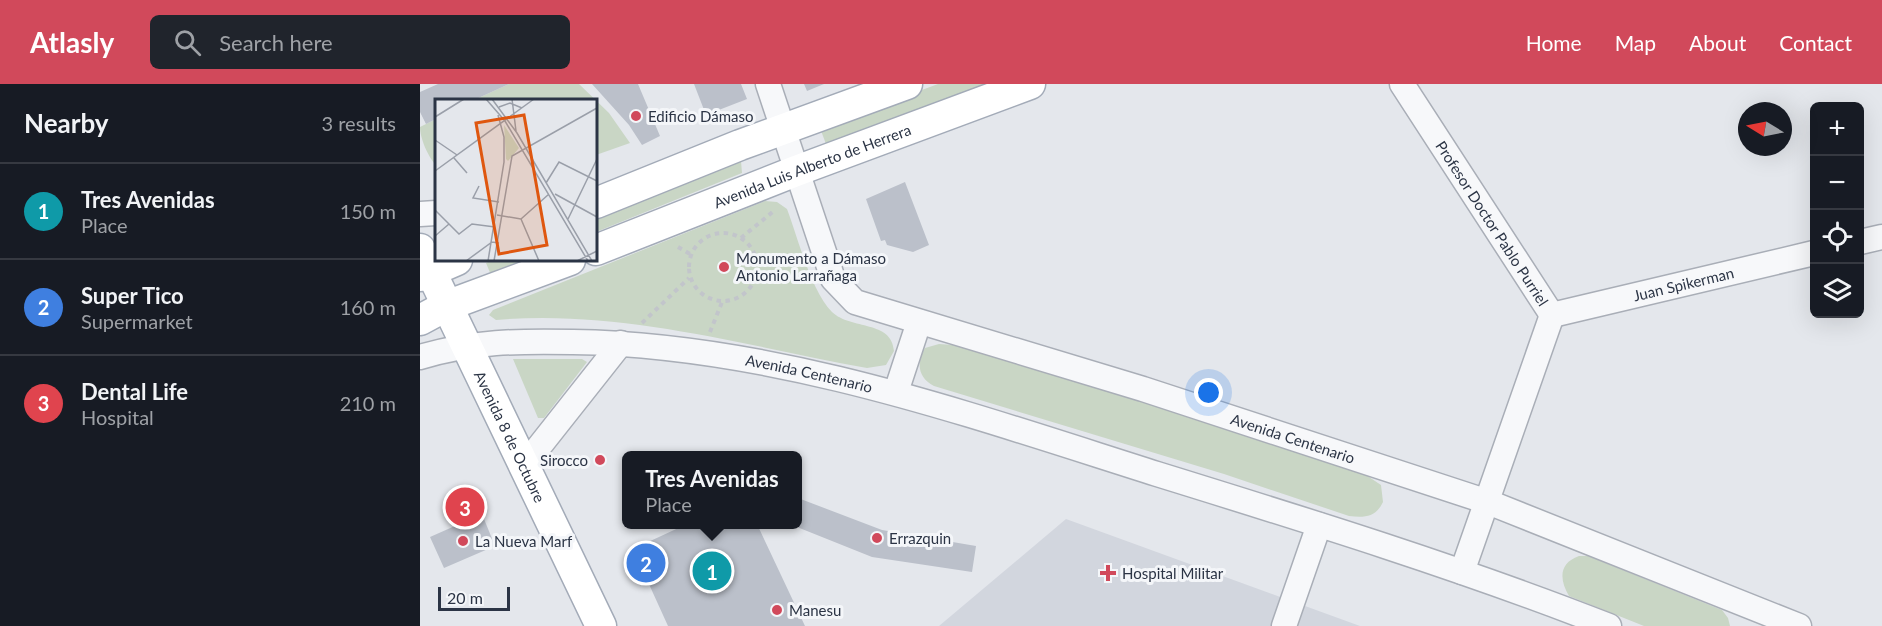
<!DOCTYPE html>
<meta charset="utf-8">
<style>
body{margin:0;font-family:Lato,sans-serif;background:#20242c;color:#f1f3f6}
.controls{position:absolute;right:18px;top:18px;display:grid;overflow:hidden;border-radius:9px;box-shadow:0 6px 24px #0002}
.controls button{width:54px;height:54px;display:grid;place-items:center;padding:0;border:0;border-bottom:2px solid #363941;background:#171b24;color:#f1f3f6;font:30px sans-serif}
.compass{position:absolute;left:1318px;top:18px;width:54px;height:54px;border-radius:50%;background:#171b24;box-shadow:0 6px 24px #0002;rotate:280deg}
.scale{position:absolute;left:18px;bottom:15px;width:72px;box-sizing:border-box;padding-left:6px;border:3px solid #2b3445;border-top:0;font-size:16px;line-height:21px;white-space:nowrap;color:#2b3445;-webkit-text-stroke:4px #f4f6f9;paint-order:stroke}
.you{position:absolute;left:789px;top:309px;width:21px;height:21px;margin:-15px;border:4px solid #fff;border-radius:50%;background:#1a73e8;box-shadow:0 0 0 9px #1a73e833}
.badge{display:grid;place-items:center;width:39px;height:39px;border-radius:50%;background:#d1495b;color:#fff;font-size:20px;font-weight:700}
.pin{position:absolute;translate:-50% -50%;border:3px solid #fff;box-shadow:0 2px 6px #0006}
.popup{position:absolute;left:202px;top:367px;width:180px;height:78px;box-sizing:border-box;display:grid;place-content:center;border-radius:9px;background:#171b24;filter:drop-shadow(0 2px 4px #0005);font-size:20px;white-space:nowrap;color:#9ea1a6}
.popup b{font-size:22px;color:#f1f3f6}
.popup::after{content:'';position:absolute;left:50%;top:100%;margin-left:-12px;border:12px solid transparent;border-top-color:#171b24}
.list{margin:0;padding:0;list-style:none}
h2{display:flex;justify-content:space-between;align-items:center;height:78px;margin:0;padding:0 24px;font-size:26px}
h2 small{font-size:20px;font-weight:400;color:#9ea1a6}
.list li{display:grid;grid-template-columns:39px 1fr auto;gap:18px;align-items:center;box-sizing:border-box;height:96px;padding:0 24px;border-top:2px solid #363941}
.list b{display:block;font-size:22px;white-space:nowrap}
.list p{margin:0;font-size:20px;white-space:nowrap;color:#9ea1a6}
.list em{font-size:20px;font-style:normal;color:#9ea1a6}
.icon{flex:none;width:33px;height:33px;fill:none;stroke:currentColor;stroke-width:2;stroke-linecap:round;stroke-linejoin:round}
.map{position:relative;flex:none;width:1462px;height:542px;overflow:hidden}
header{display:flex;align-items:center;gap:36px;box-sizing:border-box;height:84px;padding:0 30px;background:#d1495b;color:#fff}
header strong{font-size:28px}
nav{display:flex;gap:33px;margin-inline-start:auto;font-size:21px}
.search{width:420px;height:54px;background:#20242c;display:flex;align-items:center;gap:15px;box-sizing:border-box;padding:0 21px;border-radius:9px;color:#9ea1a6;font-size:22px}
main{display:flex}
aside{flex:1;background:#171b24}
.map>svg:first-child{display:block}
.built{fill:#d2d6de}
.green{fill:#c9d6c5}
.building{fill:#bbc0ca}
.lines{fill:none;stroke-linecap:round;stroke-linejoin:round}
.minor-casing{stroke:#a9aeb7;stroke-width:27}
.major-casing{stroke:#a3abb8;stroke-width:33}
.path{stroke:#c2c5cb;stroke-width:4;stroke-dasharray:4.5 4.5;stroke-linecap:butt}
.minor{stroke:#f7f8fa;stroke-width:24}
.major{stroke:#fff;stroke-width:30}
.poi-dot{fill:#d1495b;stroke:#f4f6f9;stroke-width:2}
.labels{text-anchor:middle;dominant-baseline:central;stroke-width:6;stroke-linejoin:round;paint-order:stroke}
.poi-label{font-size:15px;fill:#2b3445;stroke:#f4f6f9;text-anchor:start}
.street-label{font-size:15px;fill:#2b3445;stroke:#f4f6f9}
.inset-road{fill:none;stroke:#9a9fa9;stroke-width:1.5}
.view{fill:#df570f;fill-opacity:0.15;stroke:#df570f;stroke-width:3}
.inset-edge{fill:none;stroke:#2b3445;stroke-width:3}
</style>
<header>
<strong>Atlasly</strong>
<div class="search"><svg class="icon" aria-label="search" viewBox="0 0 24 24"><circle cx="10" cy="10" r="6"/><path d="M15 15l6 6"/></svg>Search here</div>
<nav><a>Home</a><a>Map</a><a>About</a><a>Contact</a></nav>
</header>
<main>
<aside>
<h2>Nearby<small>3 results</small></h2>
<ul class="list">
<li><span class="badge" style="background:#0f9aa8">1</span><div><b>Tres Avenidas</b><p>Place</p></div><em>150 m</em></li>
<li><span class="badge" style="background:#3f7fe0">2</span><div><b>Super Tico</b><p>Supermarket</p></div><em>160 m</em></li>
<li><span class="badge" style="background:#e0444e">3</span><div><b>Dental Life</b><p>Hospital</p></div><em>210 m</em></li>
</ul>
</aside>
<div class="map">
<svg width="1462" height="542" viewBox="0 0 1462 542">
<rect width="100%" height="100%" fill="#e4e7ec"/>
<!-- built -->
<path class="built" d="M646,435L940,542H519Z"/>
<!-- green -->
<path class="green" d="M89,0H159L189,29L210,59L176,71V16H54Z
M518,0H566L406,60L400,44Z
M16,35V81C8,73 0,54 0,43Z
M321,77L322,89L176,148V133Z
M345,117L357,118L367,125C378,154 391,207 412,228C431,246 472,236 474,267L466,281L447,284C326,262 200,225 76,236L69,231L73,226Z
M73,176H109L71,191L66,179Z
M519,260L533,261L770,332L946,391L961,401L963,418C956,433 945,434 929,432L804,390L514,302C498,294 496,279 505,264Z
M93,275H162L167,278L124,334H118Z
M1159,472H1168L1302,526L1308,534L1310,542H1224L1149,512C1139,495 1139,479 1159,472Z"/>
<!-- building -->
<path class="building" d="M18,0H89L54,16H16V35L6,40L0,28V8Z
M172,0H218L240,52L222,61L209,41Z
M274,0H321L327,15L286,31Z
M384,0H404L387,7Z
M485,98L509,161L493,168L467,161L465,156L461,157L446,115Z
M378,414L462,446L556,462L552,488L452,473L372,441L378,440Z
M62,430L75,462L24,484L10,453Z
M267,440H337L385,542H248L213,465Z"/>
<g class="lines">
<!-- minor casing -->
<g class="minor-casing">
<g id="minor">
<path id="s1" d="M348,0L413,195L435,218L723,305L1068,418L1379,542"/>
<path id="s2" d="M982,0L1132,231"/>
<path d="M0,130L16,129"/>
<path d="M1440,158L1462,153"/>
<path id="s3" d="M1132,231L1394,169"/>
<path id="s4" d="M0,273C54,257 97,257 153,258C354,261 547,330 737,390C889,437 1041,484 1189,542"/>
<path d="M476,308L499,238"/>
<path d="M103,383L201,259"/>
<path d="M1042,488L1132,231"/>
<path d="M864,542L899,441"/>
</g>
</g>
<!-- major casing -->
<g class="major-casing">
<g id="major">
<path d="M176,119L320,61L487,0"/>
<path id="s5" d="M0,165L181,542"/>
<path id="s6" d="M176,166L376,87L610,0"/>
<path d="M0,192L37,176"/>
<path d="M0,236L26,222L150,176"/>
</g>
</g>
<!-- path -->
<path class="path" d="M269 183a34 34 0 1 1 68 0a34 34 0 1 1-68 0Z
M321,154L355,126
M258,163L270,170
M222,239L269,194
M290,248L302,218"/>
<!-- minor -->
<use href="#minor" class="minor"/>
<!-- major -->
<use href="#major" class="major"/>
</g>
<!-- markers -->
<g class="poi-dot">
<circle cx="216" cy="32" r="6"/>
<circle cx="304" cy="183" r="6"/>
<circle cx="180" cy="376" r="6"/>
<circle cx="457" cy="454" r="6"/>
<circle cx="43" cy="457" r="6"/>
<path d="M685 480h6v6h6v6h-6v6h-6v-6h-6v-6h6z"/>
<circle cx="357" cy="526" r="6"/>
</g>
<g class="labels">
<!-- poi labels -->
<g class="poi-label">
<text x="228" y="32">Edificio Dámaso</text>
<text x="316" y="174">Monumento a Dámaso<tspan x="316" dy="17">Antonio Larrañaga</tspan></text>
<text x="168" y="376" text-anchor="end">Sirocco</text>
<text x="469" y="454">Errazquin</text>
<text x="55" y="457">La Nueva Marf</text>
<text x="702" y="489">Hospital Militar</text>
<text x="369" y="526">Manesu</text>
</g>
<!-- street labels -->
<g class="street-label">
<text stroke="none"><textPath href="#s6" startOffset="232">Avenida Luis Alberto de Herrera</textPath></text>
<text stroke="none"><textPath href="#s2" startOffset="166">Profesor Doctor Pablo Purriel</textPath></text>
<text stroke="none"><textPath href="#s3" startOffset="135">Juan Spikerman</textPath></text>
<text stroke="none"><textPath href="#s4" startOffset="393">Avenida Centenario</textPath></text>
<text stroke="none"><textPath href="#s5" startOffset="208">Avenida 8 de Octubre</textPath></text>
<text stroke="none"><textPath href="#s1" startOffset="696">Avenida Centenario</textPath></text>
</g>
</g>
<!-- overview -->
<g transform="translate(15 15)">
<rect width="162" height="162" fill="#e4e7ec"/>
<path d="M69,26L84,49L73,62L71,60Z" fill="#c9d6c5"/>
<path class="inset-road" d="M51,0L70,22L153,162M57,0L82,34L157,162M77,0L81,32M64,8L75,4L87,9M0,18L29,0M0,41L22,56M19,59L32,74M0,72L99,0M111,84L124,63L162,82M44,87L38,99L64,103M120,95L162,118M0,111L24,135L37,125L60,128M62,116L86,120M86,120L114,95M86,120L104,162M133,120L162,60M0,137L14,125M31,162L57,143L64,144M53,162L69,63V38L63,16M59,162L77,57L162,9M142,162L162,152"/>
<path class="view" d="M89,16L112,146L64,155L41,24Z"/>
<rect width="162" height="162" class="inset-edge"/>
</g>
</svg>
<div class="controls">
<button>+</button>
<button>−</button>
<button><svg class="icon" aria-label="locate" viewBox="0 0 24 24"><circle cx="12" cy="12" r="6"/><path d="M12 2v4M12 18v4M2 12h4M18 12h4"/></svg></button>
<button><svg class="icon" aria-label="layers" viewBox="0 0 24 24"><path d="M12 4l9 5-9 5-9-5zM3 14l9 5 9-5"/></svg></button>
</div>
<svg class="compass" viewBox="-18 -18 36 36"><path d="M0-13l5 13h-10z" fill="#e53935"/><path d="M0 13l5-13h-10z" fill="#9ea1a6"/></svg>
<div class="scale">20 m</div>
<div class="you"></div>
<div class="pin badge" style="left:292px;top:487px;background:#0f9aa8">1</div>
<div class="popup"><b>Tres Avenidas</b>Place</div>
<div class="pin badge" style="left:226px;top:479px;background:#3f7fe0">2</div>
<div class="pin badge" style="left:45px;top:423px;background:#e0444e">3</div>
</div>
</main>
